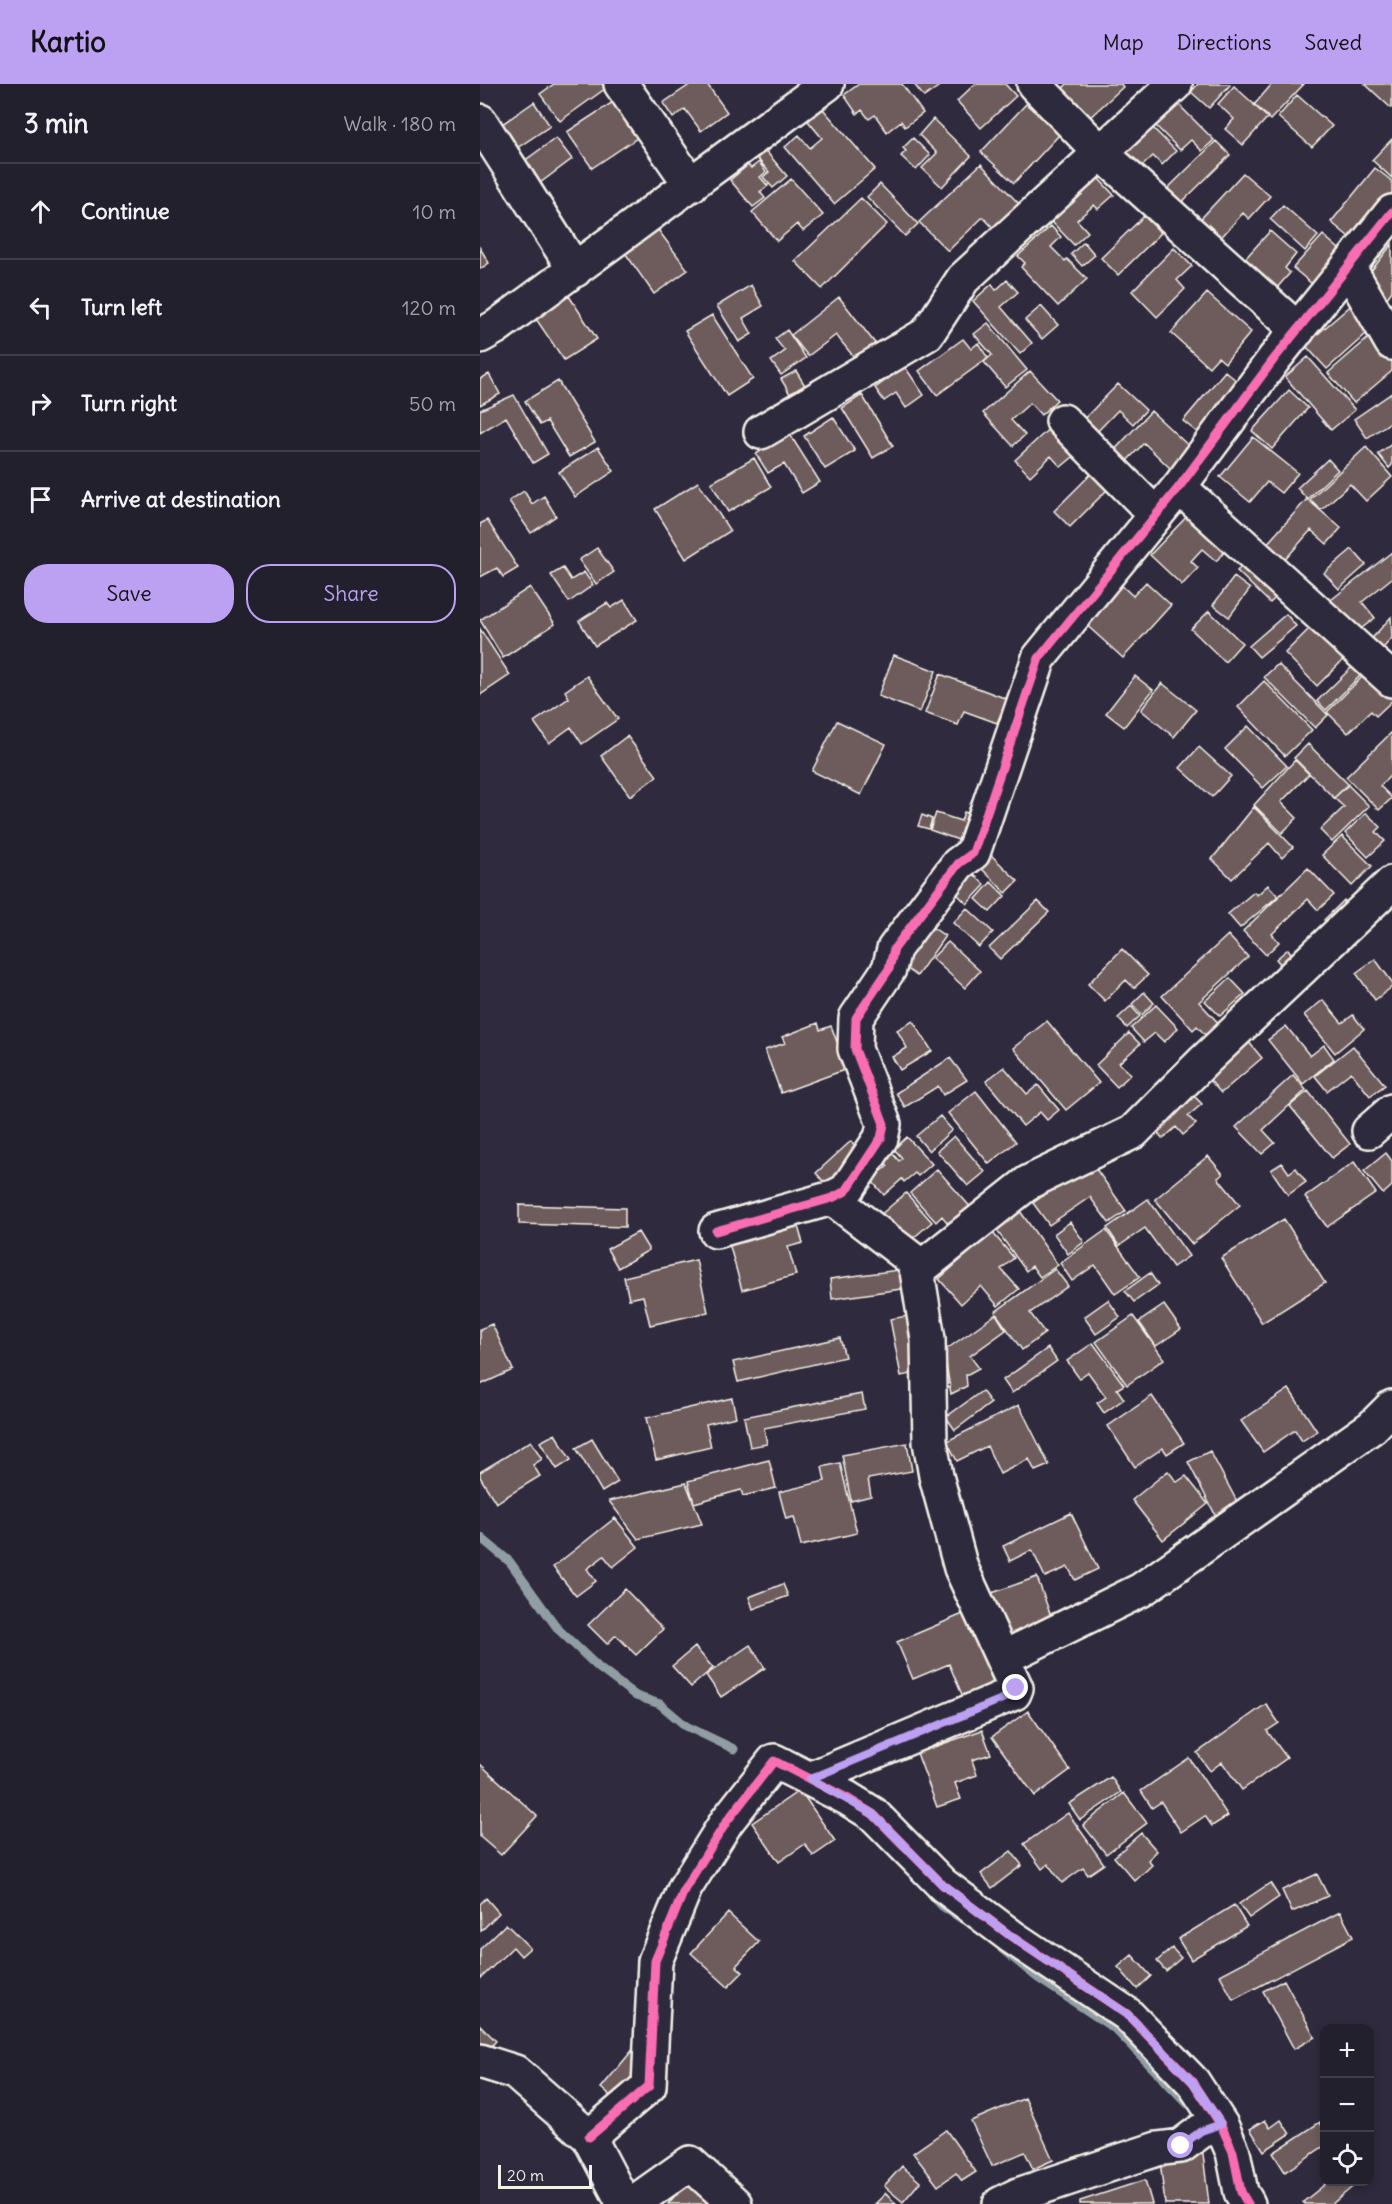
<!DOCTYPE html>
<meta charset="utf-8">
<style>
body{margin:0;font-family:Delius,sans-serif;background:#2b2836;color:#f1f3f6}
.controls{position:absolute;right:18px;bottom:18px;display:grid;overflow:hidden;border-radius:12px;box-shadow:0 3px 9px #0003}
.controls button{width:54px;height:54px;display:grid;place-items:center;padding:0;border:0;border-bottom:2px solid #403e4a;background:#23202e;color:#f1f3f6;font:30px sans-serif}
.scale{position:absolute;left:18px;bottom:15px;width:94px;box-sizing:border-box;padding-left:6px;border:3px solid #f4f1e8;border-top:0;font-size:16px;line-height:21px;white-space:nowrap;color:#f4f1e8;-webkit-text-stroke:4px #2f2a3d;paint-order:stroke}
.stop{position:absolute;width:18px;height:18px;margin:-14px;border:4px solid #bca0f2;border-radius:50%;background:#fff}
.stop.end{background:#bca0f2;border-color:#fff;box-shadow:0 2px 6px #0008}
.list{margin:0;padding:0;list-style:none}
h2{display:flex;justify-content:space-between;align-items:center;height:78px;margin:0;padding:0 24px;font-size:26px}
h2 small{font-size:20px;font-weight:400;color:#a3a3aa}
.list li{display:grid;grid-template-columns:39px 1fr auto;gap:18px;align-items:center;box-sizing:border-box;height:96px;padding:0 24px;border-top:2px solid #403e4a}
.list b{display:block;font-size:22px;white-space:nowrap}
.list em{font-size:20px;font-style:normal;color:#a3a3aa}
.actions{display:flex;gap:12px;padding:18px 24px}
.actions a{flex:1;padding:14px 0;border:2px solid #bca0f2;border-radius:24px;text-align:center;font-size:21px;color:#bca0f2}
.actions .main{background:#bca0f2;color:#111}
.icon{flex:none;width:33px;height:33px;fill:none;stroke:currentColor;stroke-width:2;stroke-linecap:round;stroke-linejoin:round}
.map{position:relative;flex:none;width:912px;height:2120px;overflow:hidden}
header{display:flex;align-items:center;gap:36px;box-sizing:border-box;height:84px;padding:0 30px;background:#bca0f2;color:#111}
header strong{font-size:28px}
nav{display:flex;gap:33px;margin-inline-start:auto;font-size:21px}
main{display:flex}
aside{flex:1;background:#23202e}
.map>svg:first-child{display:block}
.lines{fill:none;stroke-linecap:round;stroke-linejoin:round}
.stream{stroke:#909ea4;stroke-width:9}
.building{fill:#6e5c5b;stroke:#f4f1e8;stroke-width:1.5}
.minor-casing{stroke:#f4f1e8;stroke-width:38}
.minor{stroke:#2f2a3d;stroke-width:33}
.cycleway-casing{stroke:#2f2a3d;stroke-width:13}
.cycleway{stroke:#f96db3;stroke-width:9}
.route{stroke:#bca0f2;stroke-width:8}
</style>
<header>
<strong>Kartio</strong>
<nav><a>Map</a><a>Directions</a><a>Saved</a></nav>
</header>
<main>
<aside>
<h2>3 min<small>Walk · 180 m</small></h2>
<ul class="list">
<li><svg class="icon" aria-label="ahead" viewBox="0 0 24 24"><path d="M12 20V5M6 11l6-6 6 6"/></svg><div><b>Continue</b></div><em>10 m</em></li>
<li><svg class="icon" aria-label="left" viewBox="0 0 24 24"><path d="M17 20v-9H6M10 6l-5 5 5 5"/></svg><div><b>Turn left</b></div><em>120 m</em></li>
<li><svg class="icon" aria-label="right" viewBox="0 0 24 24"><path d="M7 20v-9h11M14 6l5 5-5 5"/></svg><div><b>Turn right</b></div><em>50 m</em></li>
<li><svg class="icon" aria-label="arrive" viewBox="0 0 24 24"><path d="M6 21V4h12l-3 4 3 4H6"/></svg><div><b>Arrive at destination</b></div></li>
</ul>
<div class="actions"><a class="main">Save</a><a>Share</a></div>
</aside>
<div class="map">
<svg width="912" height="2120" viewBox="0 0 912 2120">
<rect width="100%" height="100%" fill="#2f2a3d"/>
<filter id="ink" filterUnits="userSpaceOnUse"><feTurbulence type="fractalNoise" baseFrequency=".0167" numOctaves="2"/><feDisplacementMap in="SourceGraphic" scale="12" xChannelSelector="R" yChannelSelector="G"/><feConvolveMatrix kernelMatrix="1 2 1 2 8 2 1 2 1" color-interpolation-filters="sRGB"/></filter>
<g filter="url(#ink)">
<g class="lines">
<!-- stream -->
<path class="stream" d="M0,1453L30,1478L78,1545L119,1584L156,1612L180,1620L206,1642L254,1665
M451,1810L462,1822L482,1835
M522,1865L558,1894L635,1945L708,2020"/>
</g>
<!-- building -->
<path class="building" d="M74,0H128L129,2L80,37L60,10Z
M211,0H227L247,28L221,47L205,25L193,34L183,19Z
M379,0H422L443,29L425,43L421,37L407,48L395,31L389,35L382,26L377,30L364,11Z
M434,0H462L444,13Z
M495,0H525L536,12L501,44L477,17Z
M587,0H641L643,3L606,37L579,8Z
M718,0H749L750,1L729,24L711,8Z
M792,0H824L790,36L774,21Z
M885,0H912V23L911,24Z
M754,2L788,33L763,61L745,45L754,35L738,20Z
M817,11L852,42L832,63L798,33Z
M136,16L160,52L112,84L87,48Z
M54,18L70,42L31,68L15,45Z
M546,20L580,50L534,99L501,68Z
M698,20L734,56L722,67L711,56L700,66L676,42Z
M343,25L395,85L354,120L305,63L319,51L330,64L342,54L328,37Z
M453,35L491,72L462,103L442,84L457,69L439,51Z
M673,44L696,67L682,81L673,72L660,84L646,70Z
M76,54L92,75L56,102L40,80Z
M433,54L450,71L436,86L421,72L426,67L423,64Z
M912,55V94L892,76Z
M736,57L750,71L699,121L685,107Z
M285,66L307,92L293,104L283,93L289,88L276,73Z
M279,78L286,88L280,93L288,102L280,108L285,114L273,123L250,96L268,81L271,84Z
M501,80L544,125L518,149L503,133L468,167L439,138Z
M895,84L912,97V111L875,158L851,138Z
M763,89L790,112L769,135L763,129L737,158L716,140Z
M618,94L634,111L618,125L614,121L597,136L608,148L594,161L571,137Z
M311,95L343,131L323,147L317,140L297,157L272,128Z
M400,100L438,140L425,152L387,113Z
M381,114L407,140L342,205L315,177Z
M803,121L838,152L825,167L790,135Z
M664,132L681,149L638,191L621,174Z
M571,142L581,153L571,163L585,177L587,175L607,195L578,222L541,183L545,179L538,172Z
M176,143L208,186L174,210L143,166Z
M790,147L816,170L805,184L810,189L795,206L763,177Z
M843,151L867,172L838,205L813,184Z
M604,158L615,171L602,182L591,170Z
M912,160V207L905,217L888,191Z
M0,164L9,179L0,185Z
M694,164L712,182L697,196L705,205L677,233L652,207Z
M527,196L538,208L521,223L552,259L540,270L493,217L512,200L516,206Z
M271,201L283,222L263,234L272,250L259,258L237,222Z
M727,209L771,248L745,279L738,273L729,283L691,249Z
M89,212L117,255L84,276L56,235Z
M359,213L401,267L382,283L356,251L328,272L311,251Z
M875,218L896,241L847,285L825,261Z
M561,222L578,241L562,255L545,236Z
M232,231L273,295L247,312L205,247Z
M508,239L547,286L525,303L504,278L512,271L494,250Z
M307,246L326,274L301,291L291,277L305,267L295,255Z
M893,250L912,272V287L874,319L848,289Z
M483,255L491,265L498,259L508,274L457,311L439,287Z
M828,273L875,326L851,346L805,293Z
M425,283L444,311L426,324L416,309L404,317L395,304Z
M316,287L331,311L316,320L301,295Z
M550,287L577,316L561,331L550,319L531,336L545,351L533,362L503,329Z
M745,287L764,303L723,353L703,337Z
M9,290L20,310L0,321V295Z
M78,297L115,358L89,373L67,337L60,341L45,317Z
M638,300L666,326L653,340L638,326L614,351L600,339Z
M809,306L828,324L792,365L772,347Z
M912,309V337L887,354L874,335Z
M34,311L68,370L53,379L26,333L0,349V326Z
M382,311L413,362L393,374L362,324Z
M671,327L713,366L693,387L664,359L641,383L629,372Z
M353,333L375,367L345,385L324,352Z
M574,340L599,368L581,383L571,372L550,392L535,376Z
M309,349L340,398L322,409L304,380L288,389L276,370Z
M773,353L818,389L801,409L787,398L770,418L740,393Z
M912,360V381L909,384L898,370Z
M118,363L134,387L95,413L79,388Z
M886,363L912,393L886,417L870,400L841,426L830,415Z
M274,374L291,403L248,428L231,399Z
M848,375L858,386L827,415L817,404Z
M617,384L633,400L590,443L574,427Z
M218,398L250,447L206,475L175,425Z
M44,407L52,420L64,412L76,432L51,449L29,417Z
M827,415L861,444L847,460L831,446L803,478L785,462Z
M713,426L751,461L736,477L722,465L711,477L718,484L702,501L670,471Z
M7,436L38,484L23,493L17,484L0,493V440Z
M117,464L134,488L116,500L99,476Z
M872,465L886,481L859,505L844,489Z
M912,468V494L882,518L895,534L873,551L847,519Z
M769,474L803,506L790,519L757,487Z
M83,484L91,496L104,488L113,501L89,518L71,491Z
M754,493L770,505L749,533L733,521Z
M638,498L653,512L666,498L691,521L643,574L602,537Z
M50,503L75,540L23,574L0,536Z
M144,516L157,536L115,562L99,537L127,519L131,524Z
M729,527L762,559L745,578L711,545Z
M806,530L816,542L779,573L769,562Z
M911,533L912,554L898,570L887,560Z
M836,538L868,571L837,602L805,569Z
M0,545L30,591L0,611Z
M414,571L456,587L440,628L398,612Z
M798,580L848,631L835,644L784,593Z
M872,583L880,592L846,626L837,617Z
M888,587L912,611V617L896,632L891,627L868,649L847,628Z
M460,590L527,615L517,639L484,627L478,641L445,629Z
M107,592L138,635L102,660L91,643L69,659L54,638L89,614L85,607Z
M655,592L673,606L644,643L626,629Z
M784,597L832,646L805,672L758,623Z
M682,599L716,626L694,653L661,626Z
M357,637L406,660L381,711L332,687Z
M768,642L807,682L783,704L745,665Z
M912,648V690L900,702L912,714L899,726L866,693Z
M147,652L177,692L150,712L121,672Z
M828,660L868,700L854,714L814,674Z
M719,663L751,692L732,713L700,684Z
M815,676L829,690L801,718L817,734L802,749L774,721Z
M868,701L889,722L852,758L840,746L864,723L854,714Z
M774,723L813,763L802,774L789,759L752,795L732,775Z
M484,728L497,732L487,759L450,746L456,729L481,737Z
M886,729L901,743L896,748L905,757L888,773L865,749Z
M442,731L452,735L449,745L438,742Z
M862,752L892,782L872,802L842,771Z
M510,770L538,797L526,809L499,782Z
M828,784L854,811L838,826L828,815L792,850L799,858L786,871L763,847Z
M491,788L505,801L487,820L473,806Z
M511,798L525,812L510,828L496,815Z
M788,801L798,812L760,844L748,830L774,808L777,811Z
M864,816L872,825L852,844L844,836Z
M558,817L569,828L520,875L509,864Z
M487,824L513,848L499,863L473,839Z
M449,841L465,852L437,892L422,881Z
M748,851L768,873L719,918L743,944L730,956L717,942L713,946L682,912Z
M468,858L500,887L485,904L452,874Z
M642,865L668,891L654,904L646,896L625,917L608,900Z
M808,865L813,872L809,890L796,875Z
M895,875L912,898V903L895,916L876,889Z
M750,894L765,910L740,932L725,917Z
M664,908L674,919L662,931L652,920Z
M843,916L862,939L873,931L884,945L855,969L824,931Z
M676,921L698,944L684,958L675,949L664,958L651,944Z
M651,922L660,932L647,944L638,934Z
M433,937L452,967L420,986L412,973L427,964L417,946Z
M567,937L619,999L586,1026L533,964Z
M338,939L340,946L351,942L367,985L301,1009L285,966L305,959L302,953Z
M806,942L830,972L844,961L854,975L823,1000L788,956Z
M649,949L660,960L639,979L651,990L637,1003L616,981Z
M767,956L782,974L741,1009L726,992Z
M873,962L905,1001L890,1012L871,988L847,1007L835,992Z
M470,974L487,996L463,1011L458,1002L425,1023L416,1009Z
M524,983L547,1010L558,1001L579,1026L567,1036L560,1028L543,1042L506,997Z
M813,991L826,1006L783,1046L795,1059L782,1070L756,1043Z
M496,1007L536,1058L509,1080L468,1029Z
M709,1007L722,1020L708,1032L716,1040L703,1051L696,1043L683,1055L671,1042Z
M828,1007L870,1060L852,1074L810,1022Z
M460,1032L472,1046L449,1067L436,1052Z
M474,1052L505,1088L488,1102L457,1067Z
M427,1053L452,1080L438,1092L435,1089L424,1098L422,1095L404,1111L391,1096L408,1082L404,1077L412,1069L419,1077L422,1074L414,1065Z
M371,1057L385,1073L350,1105L336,1089Z
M906,1069L912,1077V1102L903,1110L884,1087Z
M728,1072L743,1090L738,1094L760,1121L712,1160L675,1115Z
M611,1078L646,1127L629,1139L610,1113L569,1141L553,1119Z
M874,1078L896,1109L847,1143L825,1113Z
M802,1079L809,1089L816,1084L826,1098L808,1111L791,1086Z
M457,1085L493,1126L472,1144L462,1132L456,1138L430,1109Z
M426,1109L452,1138L425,1161L399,1132Z
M668,1115L709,1172L693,1183L665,1144L639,1162L627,1144Z
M39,1121L145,1124V1143L39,1140Z
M540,1127L578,1181L560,1193L552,1182L546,1187L515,1144Z
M804,1135L845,1199L782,1239L741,1174Z
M590,1138L604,1158L588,1170L574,1150Z
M317,1139L323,1159L308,1163L316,1191L262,1206L249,1159Z
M626,1146L660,1193L635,1210L615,1181L592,1197L580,1179Z
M158,1148L169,1166L138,1184L127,1165Z
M512,1148L534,1174L521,1185L539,1205L518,1222L501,1202L481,1220L459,1195Z
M216,1176L228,1228L170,1241L163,1212L149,1215L144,1193Z
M426,1185L428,1204L352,1215L350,1195Z
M575,1185L588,1202L550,1229L565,1249L542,1266L515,1228Z
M670,1189L678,1201L654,1218L645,1207Z
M628,1216L640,1233L616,1250L604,1233Z
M684,1221L701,1245L676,1262L659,1238Z
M516,1230L526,1246L490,1272L499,1284L486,1291L487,1302L471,1310L464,1267Z
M427,1232L437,1289L421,1292L410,1235Z
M653,1232L684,1275L647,1301L616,1258Z
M12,1240L33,1286L0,1301V1245Z
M360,1254L365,1273L258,1298L253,1278Z
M613,1259L644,1301L637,1305L644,1315L624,1329L617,1319L626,1313L608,1288L599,1294L587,1277Z
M568,1264L577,1277L532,1309L523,1296Z
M809,1305L837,1347L822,1357L815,1346L783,1368L761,1337Z
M502,1307L511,1319L475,1346L466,1333Z
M382,1310L385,1325L284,1344L287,1360L270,1363L264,1333Z
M672,1312L704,1359L687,1370L683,1364L655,1383L628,1342Z
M252,1314L256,1333L226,1340L231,1363L176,1376L166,1334Z
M539,1321L569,1381L555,1387L549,1375L520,1390L507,1362L477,1377L467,1357Z
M75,1350L91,1376L77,1385L60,1358Z
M112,1355L138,1398L122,1408L96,1364Z
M51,1357L62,1375L53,1381L60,1392L16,1419L0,1393V1388Z
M427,1359L432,1387L388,1395L391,1412L371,1417L362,1371Z
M730,1367L761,1425L738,1436L708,1378Z
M289,1376L296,1404L263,1412L261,1406L214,1419L208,1397Z
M360,1379L377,1449L321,1462L314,1433L306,1435L299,1408L345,1397L342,1383Z
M688,1387L697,1398L706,1392L728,1420L683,1456L652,1416Z
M206,1399L222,1440L158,1455L129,1417Z
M591,1429L618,1485L595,1496L588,1483L565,1493L552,1466L530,1477L523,1462Z
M135,1434L158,1463L133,1483L124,1472L107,1485L116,1497L96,1512L73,1483Z
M557,1493L574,1541L525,1557L509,1510Z
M303,1500L308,1512L273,1525L269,1513Z
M145,1505L183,1545L156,1571L136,1551L127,1560L108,1541Z
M490,1527L523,1605L486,1620L469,1580L433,1595L417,1558Z
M270,1561L285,1584L241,1613L226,1591Z
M215,1563L233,1584L211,1603L192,1582Z
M786,1620L799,1639L787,1647L807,1674L762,1706L742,1678L730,1687L717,1669Z
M548,1627L590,1686L555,1712L512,1653Z
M502,1646L511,1670L492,1676L497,1691L475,1699L481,1715L457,1723L437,1669Z
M709,1674L748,1732L732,1742L725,1732L701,1748L681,1718L672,1724L661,1707Z
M0,1680L57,1732L21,1771L0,1753Z
M631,1693L641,1708L600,1736L589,1720Z
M320,1706L355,1757L333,1772L325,1760L299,1778L272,1739Z
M644,1709L667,1739L626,1770L603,1741Z
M588,1729L624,1780L608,1791L603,1784L582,1799L568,1780L562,1785L544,1760Z
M661,1749L677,1767L668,1776L672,1781L655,1797L634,1773Z
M531,1767L542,1781L512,1804L501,1790Z
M837,1790L848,1812L812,1828L802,1806Z
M790,1799L799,1813L769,1834L759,1820Z
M6,1814L19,1829L1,1847L0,1820Z
M754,1821L767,1842L711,1876L698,1855Z
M860,1828L873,1853L753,1916L740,1891Z
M248,1829L279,1858L256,1882L263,1888L248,1903L211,1869Z
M26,1840L50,1864L41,1872L33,1863L0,1895V1865Z
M692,1864L701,1874L686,1887L677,1877Z
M652,1871L671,1892L657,1905L638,1883Z
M804,1896L835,1953L814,1965L783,1907Z
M0,1941L16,1957L1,1972L0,1970Z
M155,1963L169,1974L135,2016L121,2004Z
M545,2014L573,2076L553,2085L545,2068L512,2082L491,2037Z
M785,2036L790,2044L801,2036L810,2050L784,2067L770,2045Z
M840,2038L844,2046V2062L805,2088L793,2069Z
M466,2046L496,2088L482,2097L476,2089L458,2102L433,2069Z
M722,2062L729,2120H685L679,2068Z
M422,2082L440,2098L423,2118L404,2102Z
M211,2092L245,2120H188Z
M665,2096L672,2120H600V2117Z
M848,2098H874L876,2100L852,2120H825L823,2118Z
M406,2109L416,2120H395Z"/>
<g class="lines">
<!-- minor casing -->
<g class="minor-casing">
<path id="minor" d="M141,0L211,101
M554,0L620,68L818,246
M0,37L95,186
M869,184L912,259
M0,252L16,243L347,0
M583,337L676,431
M281,348L447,250L483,195L695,0
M699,403L912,596
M889,1047L912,1027
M236,1147L352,1114L366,1107L401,1054L404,1040L375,965L376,934L409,885L414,865L478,780L493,769L559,574L699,403L794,275L912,128
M437,1187L549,1098L653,1048L724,977L912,799
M523,1574L661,1506L892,1343L912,1323
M330,1695L534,1609L536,1604L481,1484L456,1392L450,1358L448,1255L437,1187L433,1176L352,1114
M0,1977L35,1988L109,2053L144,2120
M109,2053L169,2002L175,1877L205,1804L247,1737L294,1677L367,1714L393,1730L463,1801L532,1853L647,1930L713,1998L741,2041L753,2068L761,2108L768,2120
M152,2120L210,2079L255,2120
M520,2120L538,2111L677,2065L701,2062L721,2047L741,2041"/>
</g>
<!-- minor -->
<use href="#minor" class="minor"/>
<!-- cycleway casing -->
<g class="cycleway-casing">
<path id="cycleway" d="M236,1147L352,1114L366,1107L401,1054L404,1040L375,965L376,934L409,885L414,865L478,780L493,769L559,574L699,403L794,275L912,128
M109,2053L169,2002L175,1877L205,1804L247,1737L294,1677L367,1714L393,1730L463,1801L532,1853L647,1930L713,1998L741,2041L753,2068L761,2108L768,2120"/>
</g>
<!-- cycleway -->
<use href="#cycleway" class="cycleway"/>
</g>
</g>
<g class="lines" filter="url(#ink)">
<!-- route -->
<path class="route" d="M536,1604L534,1610L330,1695L393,1730L463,1801L532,1853L647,1930L713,1998L741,2040L721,2047L701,2062"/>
</g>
</svg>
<div class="controls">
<button>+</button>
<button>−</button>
<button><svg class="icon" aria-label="locate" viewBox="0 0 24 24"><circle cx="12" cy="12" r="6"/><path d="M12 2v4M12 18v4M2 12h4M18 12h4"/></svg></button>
</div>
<div class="scale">20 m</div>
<div class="stop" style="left:701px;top:2062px"></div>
<div class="stop end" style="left:536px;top:1604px"></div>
</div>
</main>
